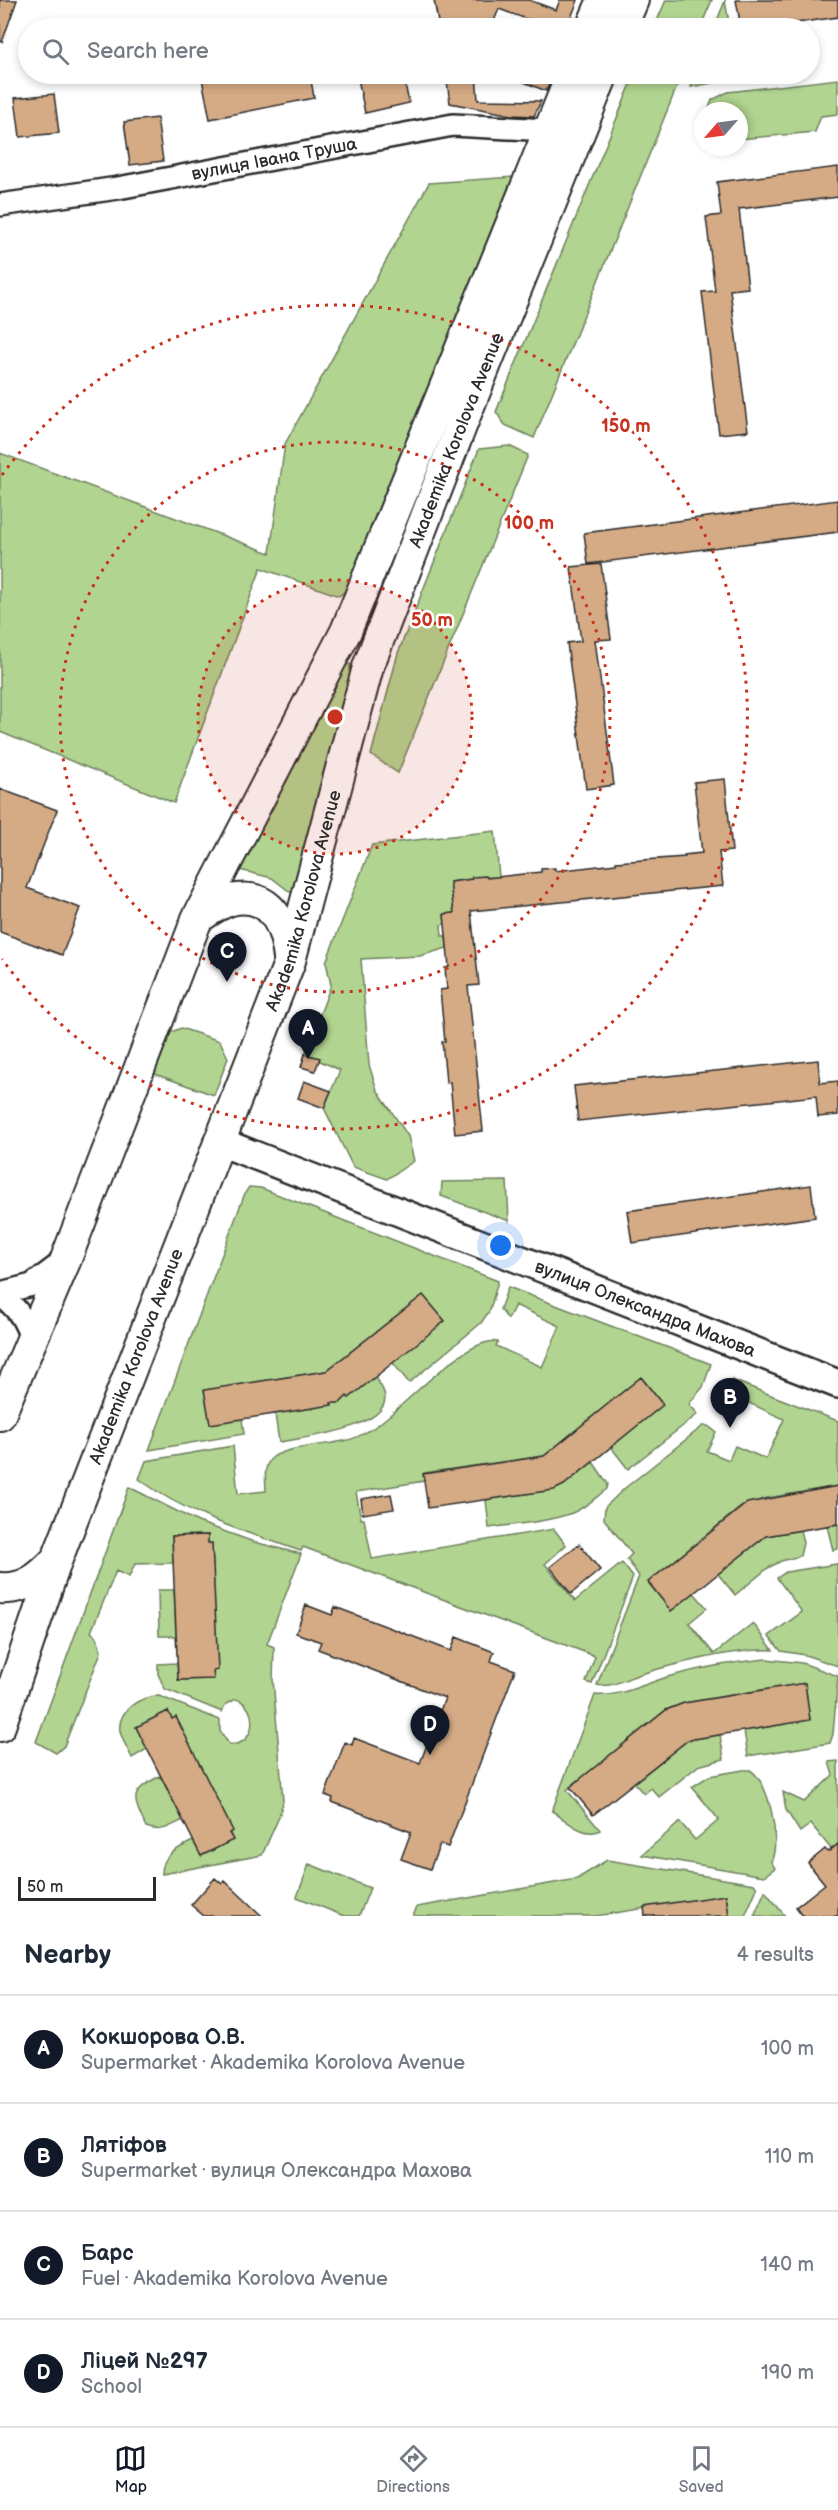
<!DOCTYPE html>
<meta charset="utf-8">
<style>
body{margin:0;font-family:"Balsamiq Sans",sans-serif;background:#f6f6f7;color:#1f2937}
.compass{position:absolute;left:694px;top:102px;width:54px;height:54px;border-radius:50%;background:#fff;box-shadow:0 3px 9px #0003;rotate:242deg}
.scale{position:absolute;left:18px;bottom:15px;width:138px;box-sizing:border-box;padding-left:6px;border:3px solid #2b2b2b;border-top:0;font-size:16px;line-height:21px;white-space:nowrap;color:#2b2b2b;-webkit-text-stroke:4px #fff;paint-order:stroke}
.you{position:absolute;left:501px;top:1246px;width:21px;height:21px;margin:-15px;border:4px solid #fff;border-radius:50%;background:#1a73e8;box-shadow:0 0 0 9px #1a73e833}
.badge{display:grid;place-items:center;width:39px;height:39px;border-radius:50%;background:#111827;color:#fff;font-size:20px;font-weight:700}
.pin{position:absolute;translate:-50% -50px;filter:drop-shadow(0 2px 3px #0008)}
.pin::after{content:'';position:absolute;top:32px;width:21px;height:18px;background:inherit;clip-path:polygon(0 0,100% 0,50% 100%)}
.list{margin:0;padding:0;list-style:none}
h2{display:flex;justify-content:space-between;align-items:center;height:78px;margin:0;padding:0 24px;font-size:26px}
h2 small{font-size:20px;font-weight:400;color:#747a83}
.list li{display:grid;grid-template-columns:39px 1fr auto;gap:18px;align-items:center;box-sizing:border-box;height:108px;padding:0 24px;border-top:2px solid #e0e1e3}
.list b{display:block;font-size:22px;white-space:nowrap}
.list p{margin:0;font-size:20px;white-space:nowrap;color:#747a83}
.list em{font-size:20px;font-style:normal;color:#747a83}
.icon{flex:none;width:33px;height:33px;fill:none;stroke:currentColor;stroke-width:2;stroke-linecap:round;stroke-linejoin:round}
.map{position:relative;flex:none;width:838px;height:1916px;overflow:hidden}
.search{position:absolute;background:#fff;box-shadow:0 3px 9px #0003;left:18px;right:18px;top:18px;height:66px;display:flex;align-items:center;gap:15px;box-sizing:border-box;padding:0 21px;border-radius:33px;color:#747a83;font-size:22px}
.sheet{height:510px;background:#fff}
nav{display:flex;justify-content:space-around;align-items:center;box-sizing:border-box;height:84px;border-top:2px solid #e0e1e3;background:#fff;font-size:16px;color:#747a83}
nav a{display:grid;justify-items:center;gap:3px}
nav .on{color:#111827}
.map>svg:first-child{display:block}
.green{fill:#b1d590;stroke:#6e805e;stroke-width:1.5}
.building{fill:#d5ab86;stroke:#2b2b2b;stroke-width:1.5}
.lines{fill:none;stroke-linecap:round;stroke-linejoin:round}
.minor-casing{stroke:#2b2b2b;stroke-width:26}
.tertiary-casing{stroke:#2b2b2b;stroke-width:32}
.secondary-casing{stroke:#2b2b2b;stroke-width:34}
.minor{stroke:#fff;stroke-width:21}
.tertiary{stroke:#fff;stroke-width:27}
.secondary{stroke:#fff;stroke-width:30}
.ring{fill:none;stroke:#c8321e;stroke-width:3;stroke-dasharray:3 6}
.labels{text-anchor:middle;dominant-baseline:central;stroke-width:5;stroke-linejoin:round;paint-order:stroke}
.street-label{font-size:18px;fill:#2b2b2b;stroke:#fff}
.centre{fill:#c8321e;stroke:#fff;stroke-width:3}
.ring-label{font-size:18px;text-anchor:middle;font-weight:bold;fill:#c8321e;stroke:#fff;stroke-width:5;stroke-linejoin:round;paint-order:stroke}
</style>
<div class="map">
<svg width="838" height="1916" viewBox="0 0 838 1916">
<rect width="100%" height="100%" fill="#fff"/>
<filter id="ink" filterUnits="userSpaceOnUse"><feTurbulence type="fractalNoise" baseFrequency=".0167" numOctaves="2"/><feDisplacementMap in="SourceGraphic" scale="12" xChannelSelector="R" yChannelSelector="G"/><feConvolveMatrix kernelMatrix="1 2 1 2 8 2 1 2 1" color-interpolation-filters="sRGB"/></filter>
<g filter="url(#ink)">
<!-- green -->
<path class="green" d="M666,0H712L700,28H654Z
M725,1L730,28H714Z
M635,74H682L534,438L505,425L496,412Z
M696,74H738L739,78L691,87Z
M838,79V114L821,116L815,132L739,139V111H708L712,100L728,92Z
M513,177L351,587L339,596L261,568L174,803L0,732V453L270,553L285,444L429,183Z
M509,446L528,455L398,773L371,755L398,653L479,449Z
M350,664V674L297,890L290,892L272,878L240,870L236,863L345,665Z
M495,831L499,877H472V879L450,882L454,913L444,914L445,924L441,925L442,936H446L447,948L420,956L361,959L369,1065L377,1090L408,1136L414,1161L387,1179L353,1167L324,1108L340,1070L305,1054L331,985L326,962L372,845Z
M181,1028L220,1041L228,1058L214,1095L152,1073L169,1033Z
M507,1181L509,1221L441,1196L442,1182Z
M249,1187L261,1188L498,1281L490,1310L481,1323L409,1383L393,1363L423,1295L326,1371L205,1390L210,1424L242,1419L244,1434L149,1450L245,1193Z
M508,1287L711,1364L703,1387L689,1404L698,1414L628,1469L611,1447L663,1405L641,1377L544,1456L424,1473V1481L356,1492L361,1519H364L372,1559L554,1529L566,1545L545,1564L575,1601L622,1563L633,1577L592,1684L586,1682L595,1656L303,1547L301,1551C245,1532 187,1515 139,1479L146,1461L233,1446L238,1494L266,1491C266,1481 263,1469 270,1460C280,1447 327,1445 344,1441C355,1439 364,1434 373,1428C401,1411 467,1334 498,1342L496,1346L542,1367L560,1326L515,1305L508,1319L500,1309Z
M375,1377C379,1383 385,1390 385,1398C385,1429 302,1438 279,1442L275,1414L331,1405V1402L340,1403L347,1395L349,1398Z
M732,1380L838,1421V1486L762,1499V1503L757,1501L749,1504L747,1510L742,1506L648,1582L671,1611L694,1593L707,1608L689,1623L714,1654L753,1623L773,1650C739,1648 674,1664 641,1674C626,1678 613,1688 597,1685L639,1576L627,1559L632,1554L604,1519L605,1507L625,1488L703,1426H708L716,1432L707,1451L729,1460L735,1446L766,1459L784,1419L736,1397L729,1412L723,1404Z
M593,1462L608,1484L607,1489C596,1497 585,1508 572,1513C547,1522 516,1524 489,1528L486,1500L550,1490L566,1483Z
M129,1487L198,1522L254,1542L301,1554L267,1644L274,1647L273,1679L283,1801L279,1817L262,1855L162,1874C161,1855 179,1848 193,1841L201,1856L233,1840L176,1717L172,1719L168,1711L136,1727L147,1749L132,1758C128,1749 122,1740 120,1731C117,1710 141,1696 159,1696L220,1720V1731L229,1744C256,1748 260,1706 236,1699L225,1705L222,1712L165,1689L158,1674V1664L177,1663L178,1680L213,1679V1671L217,1670L212,1544L208,1543V1535L172,1536L173,1563L135,1564L129,1577L116,1571L91,1632L97,1637L101,1652L64,1746L56,1753L36,1742Z
M838,1524V1549L833,1550L827,1526Z
M800,1530L803,1543L800,1556L781,1561L768,1568L735,1595L718,1574L766,1536Z
M837,1564L838,1666L805,1655L781,1651L769,1636L802,1612L777,1578L786,1572Z
M158,1590H174L176,1636H159Z
M766,1659L802,1663L838,1676L833,1734L830,1743L748,1756L744,1731L810,1720L805,1683L684,1703L666,1710L567,1790L600,1830C585,1839 566,1820 552,1811L595,1695C621,1698 649,1681 675,1675C705,1667 735,1662 766,1659Z
M720,1735L724,1759L698,1766L659,1797L651,1788L644,1794L634,1783L688,1740Z
M838,1761V1844L831,1849L811,1824L800,1832L786,1810L783,1792L804,1802L833,1775L829,1762Z
M743,1770H750C770,1782 781,1842 771,1862L775,1868L764,1876L642,1855L680,1822L695,1840L719,1820L692,1787L709,1776Z
M160,1776L183,1820C169,1827 161,1833 146,1827C132,1797 129,1792 160,1776Z
M607,1860L754,1884L757,1888L745,1916H729L726,1895L596,1916H413L417,1907L577,1879Z
M309,1864L370,1888L359,1916H344L297,1897Z
M765,1891L785,1916H754Z"/>
<!-- building -->
<path class="building" d="M0,0H17L2,42L0,41Z
M434,0H529L556,10L560,0H578L567,28H551L499,9L491,28H439Z
M736,0H838V17L762,28H741Z
M201,74H310L314,98L210,119Z
M357,74H403L409,103L365,113Z
M446,74H476L478,100L541,101L534,116L512,115L450,103Z
M504,74H554L546,91Z
M54,94L59,133L20,137L15,98Z
M157,118L163,161L130,165L124,122Z
M838,167V197L739,209L748,288L730,290L748,431L719,434L702,292L715,291L706,217L721,215L717,182Z
M838,500V532L588,564L584,533Z
M601,564L611,639L595,640L614,785L586,789L567,643L581,641L571,567Z
M725,779L732,851L719,852L723,886L471,911L479,985L468,986L483,1131L455,1134L450,1082L446,1083L445,1070L442,1042H445L440,990L447,989L445,968L449,967L444,914L454,913L450,882L472,879V877L486,876L487,878L541,872V869L555,868V871L616,864V862L685,857L684,855L702,853L694,782Z
M0,789L57,810L27,888L80,908L62,955L0,932Z
M305,1054L320,1058L315,1071L301,1067Z
M818,1060L820,1083L838,1081V1115L818,1117L816,1096L578,1121L574,1086Z
M304,1081L331,1091L324,1108L298,1098Z
M811,1185L815,1217L632,1243L627,1211Z
M423,1295L445,1321L349,1398L347,1396L340,1403H331L332,1405L210,1424L204,1390L326,1371Z
M641,1377L663,1405L564,1485L554,1490L428,1508L423,1474L544,1456Z
M838,1486V1524L766,1536L671,1611L648,1582L747,1503Z
M391,1494L394,1509L363,1514L361,1499Z
M208,1535V1543H212L218,1670L213,1671L214,1679L178,1680L172,1536Z
M579,1544L600,1570L571,1594L550,1567Z
M306,1605L332,1615L335,1607L451,1651L456,1637L494,1652L491,1661L515,1670L448,1847L440,1844L430,1869L401,1859L411,1832L332,1802L333,1798L325,1795L345,1742L352,1745L354,1738L420,1763L445,1698L318,1649L321,1642L296,1633Z
M805,1683L810,1720L688,1740L593,1815L570,1787L666,1710L684,1703Z
M168,1711L172,1719L176,1717L233,1831L229,1833L233,1840L201,1856L136,1727Z
M838,1844V1916H803L796,1907L825,1884L808,1863L825,1849L828,1852Z
M215,1878L222,1884L225,1881L262,1916H204L191,1905Z
M726,1895L729,1916H645L644,1907Z"/>
<g class="lines">
<!-- minor casing -->
<g class="minor-casing">
<g id="minor">
<path id="s1" d="M0,205L118,188L453,125L548,130"/>
<path d="M0,1293L32,1285L64,1261"/>
<path d="M0,1295C18,1308 26,1321 32,1342"/>
</g>
</g>
<!-- tertiary casing -->
<g class="tertiary-casing">
<g id="tertiary">
<path id="s2" d="M218,1141L838,1384"/>
</g>
</g>
<!-- secondary casing -->
<g class="secondary-casing">
<g id="secondary">
<path d="M591,28L603,0"/>
<path d="M621,28L633,0"/>
<path d="M197,919C207,912 219,903 231,900C271,891 285,924 289,958"/>
<path d="M0,1415L66,1259L197,919L346,631L572,74"/>
<path d="M0,1588C25,1590 40,1577 56,1560"/>
<path id="s3" d="M0,1726L57,1559L290,961L368,667L465,416L603,74"/>
</g>
</g>
<!-- minor -->
<use href="#minor" class="minor"/>
<!-- tertiary -->
<use href="#tertiary" class="tertiary"/>
<!-- secondary -->
<use href="#secondary" class="secondary"/>
</g>
</g>
<!-- distance rings -->
<circle cx="335" cy="717" r="137" fill="#c8321e" fill-opacity=".12"/>
<g class="ring">
<circle cx="335" cy="717" r="137"/>
<circle cx="335" cy="717" r="275"/>
<path d="M2 475A412 412 0 1 1 2 959"/>
</g>
<g class="labels">
<!-- street labels -->
<g class="street-label">
<text stroke="none"><textPath href="#s1" startOffset="278">вулиця Івана Труша</textPath></text>
<text stroke="none"><textPath href="#s3" startOffset="1366">Akademika Korolova Avenue</textPath></text>
<text stroke="none"><textPath href="#s3" startOffset="880">Akademika Korolova Avenue</textPath></text>
<text stroke="none"><textPath href="#s2" startOffset="459">вулиця Олександра Махова</textPath></text>
<text stroke="none"><textPath href="#s3" startOffset="394">Akademika Korolova Avenue</textPath></text>
</g>
</g>
<circle cx="335" cy="717" r="9" class="centre"/>
<g class="ring-label">
<text x="626" y="432">150 m</text>
<text x="529" y="529">100 m</text>
<text x="432" y="626">50 m</text>
</g>
</svg>
<svg class="compass" viewBox="-18 -18 36 36"><path d="M0-13l5 13h-10z" fill="#e53935"/><path d="M0 13l5-13h-10z" fill="#747a83"/></svg>
<div class="scale">50 m</div>
<div class="you"></div>
<div class="pin badge" style="left:308px;top:1059px">A</div>
<div class="pin badge" style="left:730px;top:1428px">B</div>
<div class="pin badge" style="left:227px;top:982px">C</div>
<div class="pin badge" style="left:430px;top:1755px">D</div>
<div class="search"><svg class="icon" aria-label="search" viewBox="0 0 24 24"><circle cx="10" cy="10" r="6"/><path d="M15 15l6 6"/></svg>Search here</div>
</div>
<section class="sheet">
<h2>Nearby<small>4 results</small></h2>
<ul class="list">
<li><span class="badge">A</span><div><b>Кокшорова О.В.</b><p>Supermarket · Akademika Korolova Avenue</p></div><em>100 m</em></li>
<li><span class="badge">B</span><div><b>Лятіфов</b><p>Supermarket · вулиця Олександра Махова</p></div><em>110 m</em></li>
<li><span class="badge">C</span><div><b>Барс</b><p>Fuel · Akademika Korolova Avenue</p></div><em>140 m</em></li>
<li><span class="badge">D</span><div><b>Ліцей №297</b><p>School</p></div><em>190 m</em></li>
</ul>
</section>
<nav>
<a class="on"><svg class="icon" aria-label="map" viewBox="0 0 24 24"><path d="M3 6l6-2 6 2 6-2v14l-6 2-6-2-6 2zM9 4v14M15 6v14"/></svg>Map</a>
<a><svg class="icon" aria-label="directions" viewBox="0 0 24 24"><path d="M12 3l9 9-9 9-9-9zM9 14v-3h6M13 9l2 2-2 2"/></svg>Directions</a>
<a><svg class="icon" aria-label="saved" viewBox="0 0 24 24"><path d="M7 4h10v16l-5-4-5 4z"/></svg>Saved</a>
</nav>
